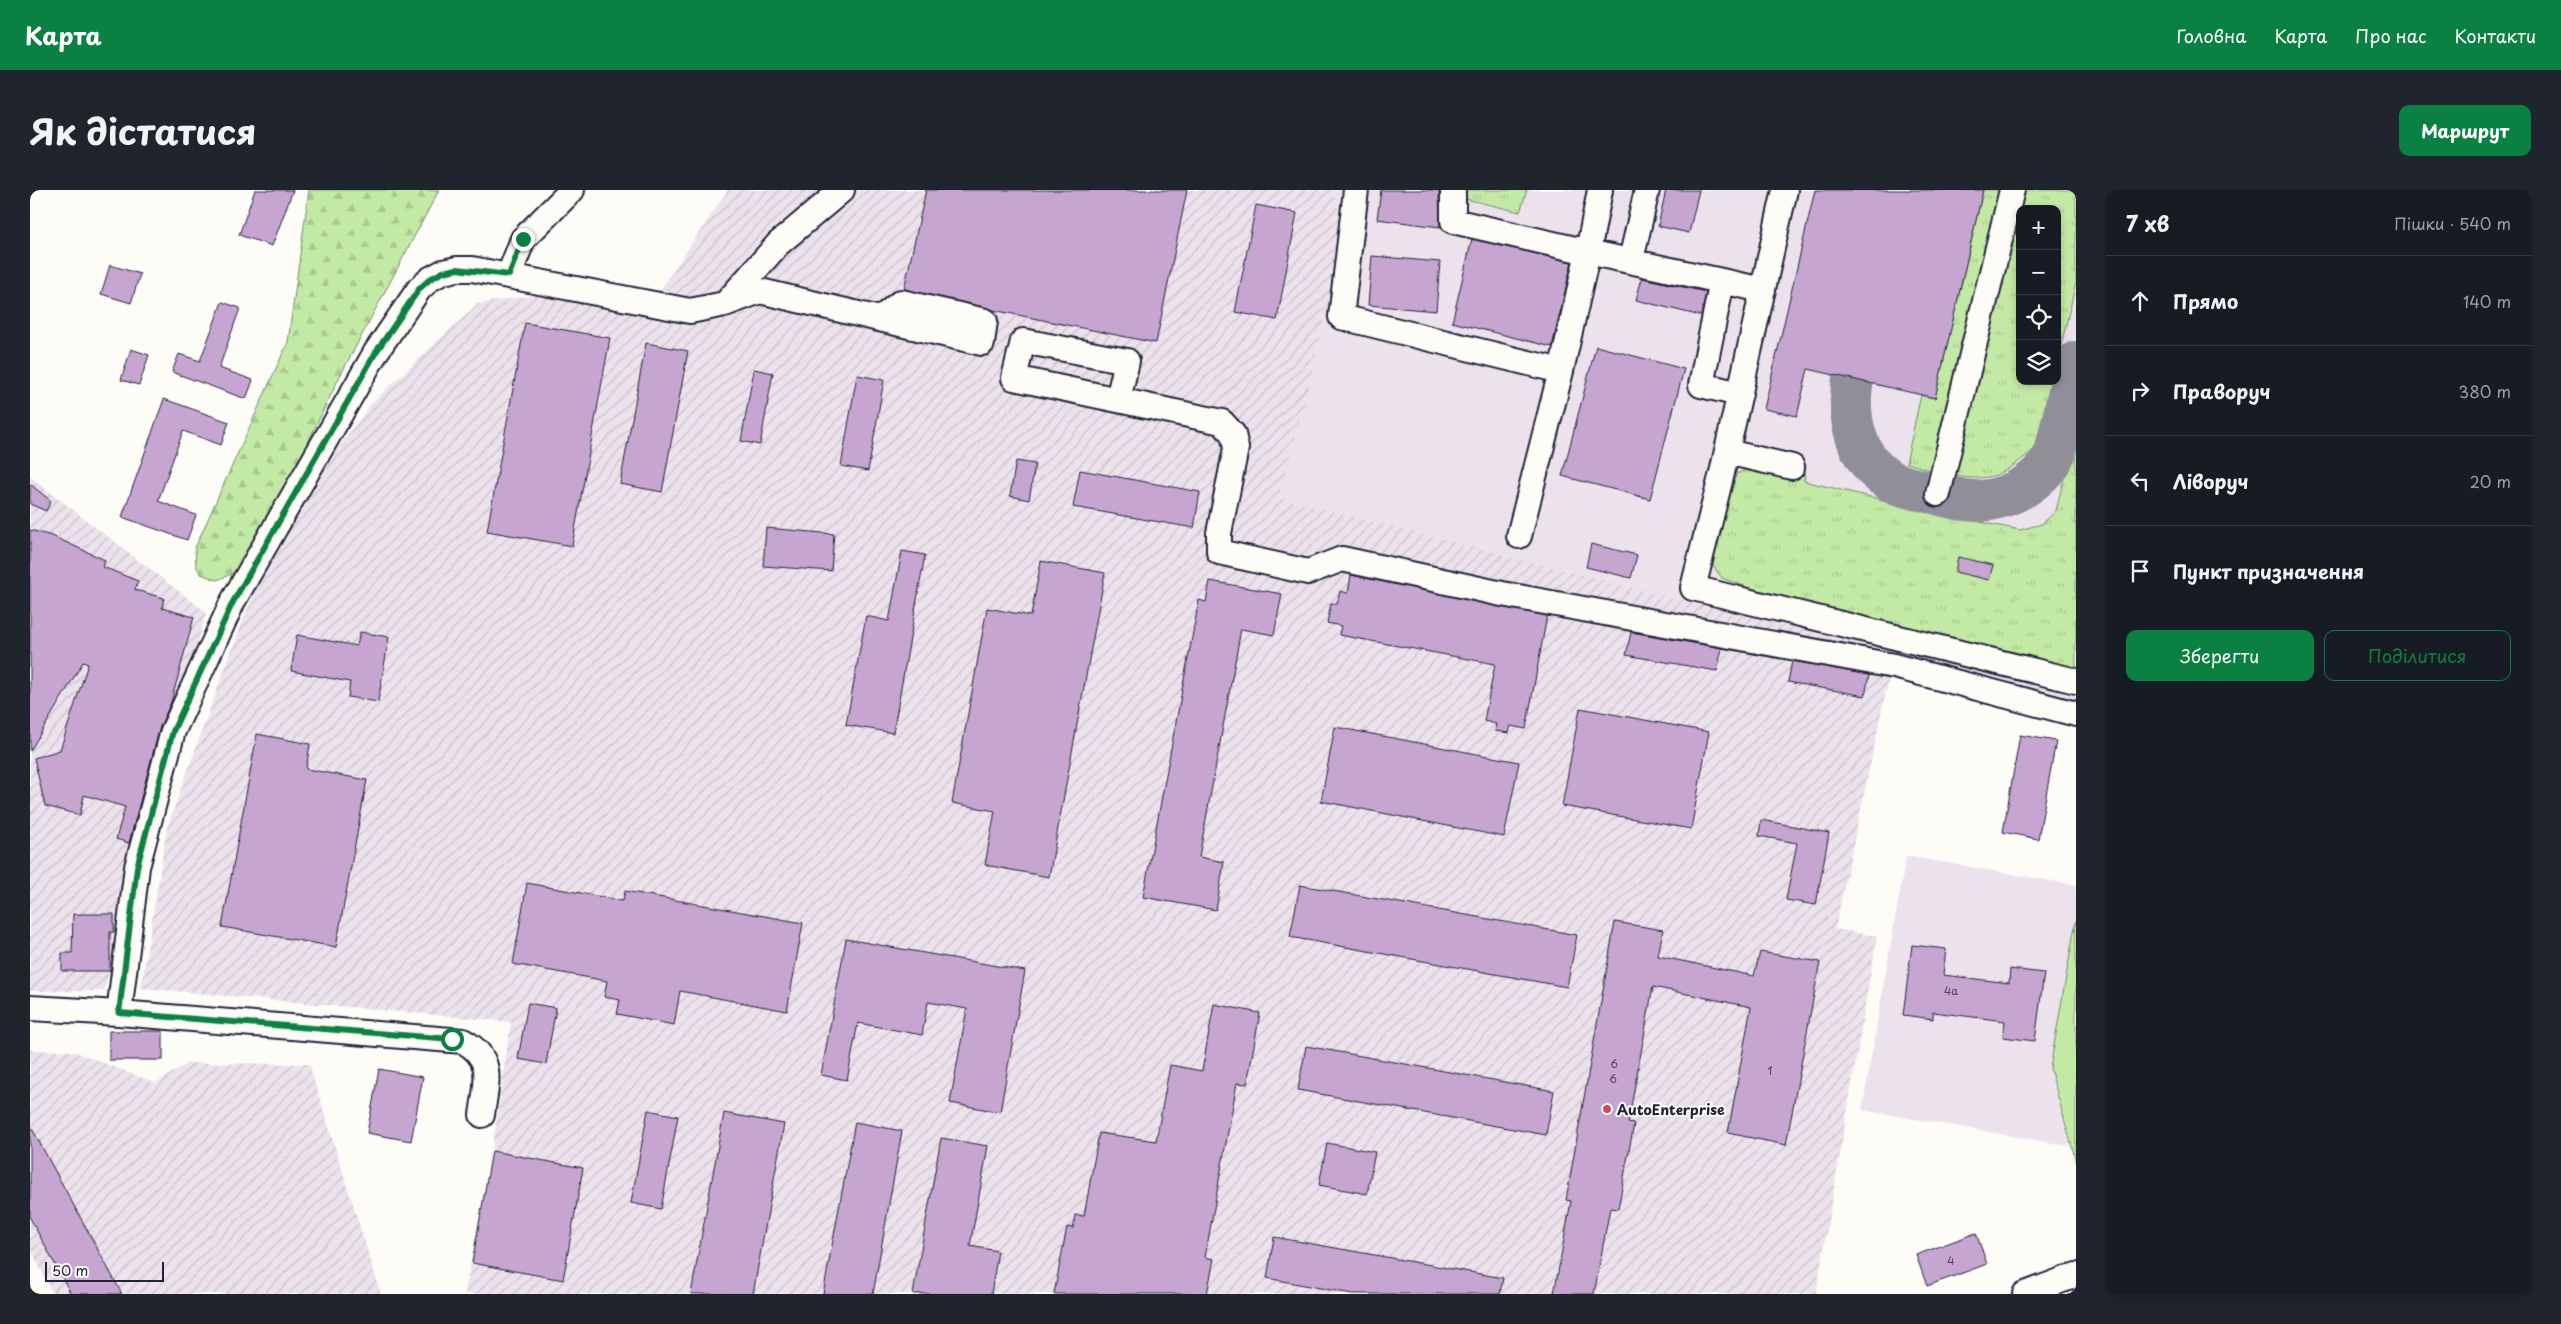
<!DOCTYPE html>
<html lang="uk">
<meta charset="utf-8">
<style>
body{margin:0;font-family:"Playpen Sans",sans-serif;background:#20242c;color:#f1f3f6}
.controls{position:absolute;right:15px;top:15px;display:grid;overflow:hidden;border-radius:10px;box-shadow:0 2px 8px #0003}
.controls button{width:45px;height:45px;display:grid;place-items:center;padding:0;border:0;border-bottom:1px solid #363941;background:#171b24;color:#f1f3f6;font:25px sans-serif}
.scale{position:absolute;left:15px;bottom:12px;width:119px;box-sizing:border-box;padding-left:5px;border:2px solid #22223b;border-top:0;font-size:14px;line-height:18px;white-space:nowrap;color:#22223b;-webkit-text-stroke:4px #fdfcf7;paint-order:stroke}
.stop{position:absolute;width:15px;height:15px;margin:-11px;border:4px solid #0b8043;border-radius:50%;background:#fff}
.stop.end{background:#0b8043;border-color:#fff;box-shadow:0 1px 5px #0008}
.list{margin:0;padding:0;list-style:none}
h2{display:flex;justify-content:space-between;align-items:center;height:65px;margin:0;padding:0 20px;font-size:21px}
h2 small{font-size:16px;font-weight:400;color:#9ea1a6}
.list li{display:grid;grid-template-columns:32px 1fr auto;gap:15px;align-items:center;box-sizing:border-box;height:90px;padding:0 20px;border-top:1px solid #363941}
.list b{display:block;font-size:19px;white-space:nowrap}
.list em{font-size:16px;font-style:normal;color:#9ea1a6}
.actions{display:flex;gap:10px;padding:15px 20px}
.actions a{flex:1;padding:11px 0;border:1px solid #0b8043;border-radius:10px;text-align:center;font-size:18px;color:#0b8043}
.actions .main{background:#0b8043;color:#fff}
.icon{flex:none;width:28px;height:28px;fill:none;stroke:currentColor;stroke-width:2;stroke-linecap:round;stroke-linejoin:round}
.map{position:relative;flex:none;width:2046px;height:1104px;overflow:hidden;border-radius:10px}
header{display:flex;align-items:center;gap:30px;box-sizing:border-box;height:70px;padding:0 25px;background:#0b8043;color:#fff}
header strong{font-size:24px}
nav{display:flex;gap:28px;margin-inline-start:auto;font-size:18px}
.intro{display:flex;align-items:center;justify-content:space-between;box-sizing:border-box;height:120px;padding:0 30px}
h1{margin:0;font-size:35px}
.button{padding:12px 22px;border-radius:10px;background:#0b8043;color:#fff;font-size:18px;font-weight:700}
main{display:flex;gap:30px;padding:0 30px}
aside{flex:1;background:#171b24;border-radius:10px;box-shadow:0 2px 8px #0003}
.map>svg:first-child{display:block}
.built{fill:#ece2ec;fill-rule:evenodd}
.industrial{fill:url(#industrial-furrows)}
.grass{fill:url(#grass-tufts);stroke:#728670}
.forest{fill:url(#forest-firs);stroke:#728670}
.green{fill:#c3eaa5;stroke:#728670}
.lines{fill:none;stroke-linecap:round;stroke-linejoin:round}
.taxiway{stroke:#908f99;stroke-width:42}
.building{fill:#c6a5d1;stroke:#22223b}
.minor-casing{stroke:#22223b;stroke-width:28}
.minor{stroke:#fdfcf7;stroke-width:24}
.route{stroke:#0b8043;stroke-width:6}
.poi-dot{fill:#d1495b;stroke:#fdfcf7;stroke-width:2}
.labels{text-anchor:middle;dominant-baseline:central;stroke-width:4;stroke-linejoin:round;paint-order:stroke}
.number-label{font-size:11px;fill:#4b4360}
.poi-label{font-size:14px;font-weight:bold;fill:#22223b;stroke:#fdfcf7;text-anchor:start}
</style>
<header>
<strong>Карта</strong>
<nav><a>Головна</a><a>Карта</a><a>Про нас</a><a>Контакти</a></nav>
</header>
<div class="intro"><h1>Як дістатися</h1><a class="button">Маршрут</a></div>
<main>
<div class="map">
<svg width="2046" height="1104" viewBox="0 0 2046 1104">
<defs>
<pattern id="industrial-furrows" width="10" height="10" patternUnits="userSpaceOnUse" patternTransform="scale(1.25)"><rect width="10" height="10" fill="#ece2ec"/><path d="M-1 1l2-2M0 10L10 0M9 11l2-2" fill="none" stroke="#cac2cb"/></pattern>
<pattern id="grass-tufts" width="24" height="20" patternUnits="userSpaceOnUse" patternTransform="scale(1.25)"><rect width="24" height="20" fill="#c3eaa5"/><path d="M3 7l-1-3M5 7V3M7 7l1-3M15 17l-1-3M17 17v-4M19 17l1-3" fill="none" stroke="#a7c88f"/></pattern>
<pattern id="forest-firs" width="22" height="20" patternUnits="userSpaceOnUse" patternTransform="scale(1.25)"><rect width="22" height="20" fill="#c3eaa5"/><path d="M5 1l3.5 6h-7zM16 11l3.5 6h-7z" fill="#a7c88f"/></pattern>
</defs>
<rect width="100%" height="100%" fill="#fdfcf7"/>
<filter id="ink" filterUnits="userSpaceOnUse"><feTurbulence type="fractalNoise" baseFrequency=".02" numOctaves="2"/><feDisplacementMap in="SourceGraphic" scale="10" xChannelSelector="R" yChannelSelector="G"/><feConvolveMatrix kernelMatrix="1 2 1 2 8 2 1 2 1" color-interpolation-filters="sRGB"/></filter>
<g filter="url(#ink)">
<!-- built -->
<path class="built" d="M1303,0H2046V511L1247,308L1277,205L1313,43ZM1990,19H2027V191H1990Z
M1876,666L2046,695V730L2020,878L2040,956L1832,920Z"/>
<!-- industrial -->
<path class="industrial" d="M698,0H1303L1313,43L1277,205L1248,308L1864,464L1805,739L1847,746L1786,1104H435L462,961L481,832L111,798L137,638L187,499L228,392L285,288L341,214L447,114L505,105L628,103Z
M0,287L176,422L74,801H0Z
M0,860L43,861L126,893L158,873L279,874L351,1104H23L0,1058Z"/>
<!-- grass -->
<path class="grass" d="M1427,0H1497L1490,22L1427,7Z
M1953,0H2046V93L2027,172V19H1990V191H2023L2005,259C1993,268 1980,280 1966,285C1937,294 1903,280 1876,273L1891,205L1905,208Z
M2046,237V480L1717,397L1692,388L1681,373L1703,286C1727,273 1750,268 1776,275L1774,291L1911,324L1990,340L2012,334L2026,321Z"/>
<!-- forest -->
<path class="forest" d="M279,0H409L310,186L243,324L204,383L187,390L171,384L166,376L165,358L258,152Z"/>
<!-- green -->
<path class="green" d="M2046,730V972L2020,878Z"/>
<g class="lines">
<!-- taxiway -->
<path class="taxiway" d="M1823,189C1816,227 1826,273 1863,292C1875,298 1891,300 1904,303C1919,307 1936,312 1952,311C1982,308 2013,290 2025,263L2046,172"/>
</g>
<!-- building -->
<path class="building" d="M225,0H263L242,56L209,45Z
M896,0H1157L1126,153L963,120L874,99Z
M1351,0H1409L1410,37L1347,29Z
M1636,0H1669L1659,43L1628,36Z
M1785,0H1953L1905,208L1778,179L1767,226L1734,219Z
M1226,15L1267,23L1247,130L1205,122Z
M1442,49L1542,72L1522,157L1422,132Z
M1342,66L1410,72L1406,121L1338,115Z
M80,75L110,84L101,113L71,104Z
M1612,88L1676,102L1671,126L1606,110Z
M192,112L210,118L189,178L223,190L216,209L142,182L149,164L170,171Z
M495,133L580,148L542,356L457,341Z
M616,153L658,161L632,302L590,294Z
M1566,156L1654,179L1620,309L1532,286Z
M101,159L119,165L109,195L91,190Z
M724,179L743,183L730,255L711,251Z
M827,185L854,190L838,281L811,276Z
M134,209L199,232L191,255L153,241L128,311L166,325L157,350L92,327Z
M986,271L1005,274L999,310L980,306Z
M1050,280L1170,302L1164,338L1043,317Z
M0,294L21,311L16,321L0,314Z
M736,338L804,344L801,381L733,376Z
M0,340L22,346L75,370L73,377L108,391L105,400L134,408L132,418L164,427L141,512L130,537L99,653L86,649L95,617L54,605L50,625L15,616L4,568L30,560L58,474L53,472L0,561Z
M1561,354L1607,365L1601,388L1556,377Z
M872,361L895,365L863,543L816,535L836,426L859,431Z
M1928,367L1963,375L1959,390L1925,382Z
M1011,371L1075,383L1019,687L955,675L965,621L922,613L957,418L1001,426Z
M1321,385L1517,426L1496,539L1481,536L1479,543L1465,541L1466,534L1454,531L1465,474L1309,445L1311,436L1297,433L1301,413L1307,414L1310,401L1318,403Z
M1180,391L1252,404L1244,445L1211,439L1169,667L1194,672L1186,720L1113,707L1169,410L1176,412Z
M330,442L359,447L348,512L318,507L320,492L261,481L267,445L327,456Z
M1601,442L1692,458L1687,481L1596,465Z
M1762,471L1839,485L1835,506L1758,492Z
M1550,518L1679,542L1661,639L1532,616Z
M1305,537L1489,572L1474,647L1291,611Z
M227,544L280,554L276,579L337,590L306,757L192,737Z
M1990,545L2026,551L2008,649L1973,642Z
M1731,630L1799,643L1786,715L1756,710L1767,653L1729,646Z
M497,693L593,711L595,701L773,733L757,821L650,801L644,835L587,824L590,810L574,807L577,791L483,774Z
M1270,695L1547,745L1537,797L1260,747Z
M43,724H84V742H80V781H32V763H42Z
M1585,732L1633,740L1628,766L1724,786L1730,762L1790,772L1756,955L1698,943L1721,817L1623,797L1598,933L1604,934L1588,1019L1580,1018L1564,1104H1524L1541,1011L1536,1010Z
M816,749L995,781L970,922L920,913L937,819L898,812L892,845L828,833L817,890L791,885Z
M1882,755L1916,759L1913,785L1979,793L1980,779L2014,783L2005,851L1973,847L1975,831L1903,822V829L1873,825Z
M498,813L526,818L516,874L488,869Z
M1184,814L1230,823L1217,894L1207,893L1175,1067L1184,1069L1177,1104H1024L1037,1037L1043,1038L1045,1025L1054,1026L1069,943L1126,951L1140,875L1172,881Z
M79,841H133V870H79Z
M1276,856L1524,901L1516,945L1268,900Z
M349,879L393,887L381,951L337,943Z
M618,920L648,926L631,1019L601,1013Z
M694,923L754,934L723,1104H661Z
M825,932L872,941L843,1104H793Z
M0,935L92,1104H41L0,1028Z
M911,948L958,956L940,1056L968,1061L961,1104H883Z
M1297,953L1345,962L1337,1004L1289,995Z
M462,961L553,978L533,1090L442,1073Z
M1946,1043L1957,1074L1897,1096L1886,1065Z
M1244,1047L1473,1088L1470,1104H1322L1237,1088Z"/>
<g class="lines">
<!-- minor casing -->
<g class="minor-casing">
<path id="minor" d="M1326,0L1311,127L1531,181
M1423,0V31L1558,62L1570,0
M1755,0L1692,283L1663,398L2046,491
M1601,70L1617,0
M479,85L493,49L542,0
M1692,91L1671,195L1710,204
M697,112L748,54L812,0
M1088,210L1097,171L993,151L984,188L1192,232L1203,244L1206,258L1189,343V362L1278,382L1312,369L1472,404L1864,476L2046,524
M1697,262L1762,277
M1908,304L1982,0
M1489,346L1531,181L1558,62L1733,100
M0,818L89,823L433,851C466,869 456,894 452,925
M89,823L107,677L143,541L203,411L346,162L389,99L400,89L413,82L427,79H442L660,121L695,114L730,101L952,153L955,131L871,112L850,129
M1995,1104L2046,1085"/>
</g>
<!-- minor -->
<use href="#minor" class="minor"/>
</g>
</g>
<g class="lines" filter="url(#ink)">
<!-- route -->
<path class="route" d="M422,849L89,823L107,677L143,541L203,412L346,162L389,99L400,89L413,82L427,79L479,85L493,49"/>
</g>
<!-- markers -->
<circle class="poi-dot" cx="1577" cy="919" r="5"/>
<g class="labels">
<!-- number labels -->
<g class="number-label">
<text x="1921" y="800">4а</text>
<text x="1584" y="873">6</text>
<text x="1740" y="880">1</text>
<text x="1583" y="888">6</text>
<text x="1921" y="1070">4</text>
</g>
<!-- poi labels -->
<g class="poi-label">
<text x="1587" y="919">AutoEnterprise</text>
</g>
</g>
</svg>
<div class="controls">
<button>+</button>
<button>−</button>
<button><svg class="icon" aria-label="locate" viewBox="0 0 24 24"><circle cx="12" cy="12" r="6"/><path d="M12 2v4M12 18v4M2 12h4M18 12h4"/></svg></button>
<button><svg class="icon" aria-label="layers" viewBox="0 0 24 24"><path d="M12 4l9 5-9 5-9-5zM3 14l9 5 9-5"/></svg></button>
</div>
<div class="scale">50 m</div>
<div class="stop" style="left:422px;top:849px"></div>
<div class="stop end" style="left:493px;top:49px"></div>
</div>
<aside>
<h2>7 хв<small>Пішки · 540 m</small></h2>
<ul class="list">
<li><svg class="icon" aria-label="ahead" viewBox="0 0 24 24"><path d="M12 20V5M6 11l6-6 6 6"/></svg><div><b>Прямо</b></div><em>140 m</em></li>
<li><svg class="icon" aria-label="right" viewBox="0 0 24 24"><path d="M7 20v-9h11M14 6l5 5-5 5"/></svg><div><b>Праворуч</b></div><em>380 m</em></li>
<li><svg class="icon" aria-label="left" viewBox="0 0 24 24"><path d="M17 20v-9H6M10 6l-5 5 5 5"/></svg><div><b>Ліворуч</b></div><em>20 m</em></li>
<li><svg class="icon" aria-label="arrive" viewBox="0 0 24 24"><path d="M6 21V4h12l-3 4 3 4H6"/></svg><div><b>Пункт призначення</b></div></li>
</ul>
<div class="actions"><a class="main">Зберегти</a><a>Поділитися</a></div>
</aside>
</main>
